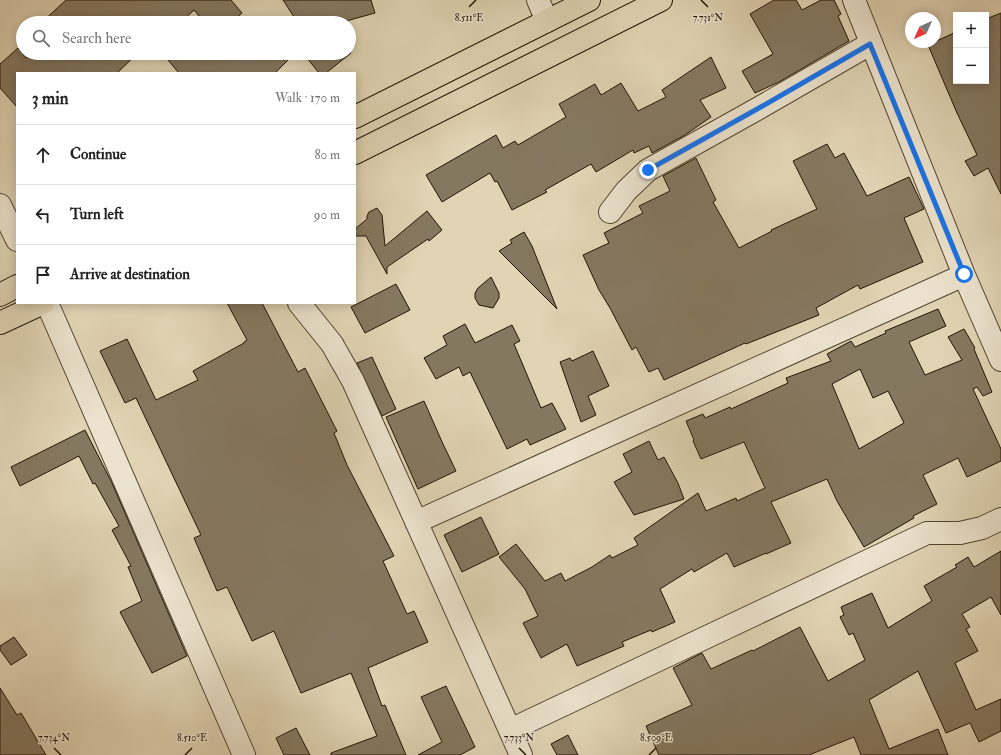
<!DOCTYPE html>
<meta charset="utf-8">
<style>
body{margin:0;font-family:"IM FELL Double Pica",serif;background:#f6f6f6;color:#222}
.controls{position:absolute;right:12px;top:12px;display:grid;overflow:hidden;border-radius:0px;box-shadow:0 2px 10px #0003}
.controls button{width:36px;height:36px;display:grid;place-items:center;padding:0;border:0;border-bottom:1px solid #e0e0e0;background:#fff;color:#222;font:20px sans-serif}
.compass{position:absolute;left:905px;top:12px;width:36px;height:36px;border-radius:50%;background:#fff;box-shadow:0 2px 10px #0003;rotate:225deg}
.stop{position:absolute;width:12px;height:12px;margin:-9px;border:3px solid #1a73e8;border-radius:50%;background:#fff}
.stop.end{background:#1a73e8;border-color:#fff;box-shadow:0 1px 4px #0008}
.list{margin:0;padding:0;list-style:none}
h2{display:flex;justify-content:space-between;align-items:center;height:52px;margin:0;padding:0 16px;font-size:17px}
h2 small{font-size:13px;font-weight:400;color:#767676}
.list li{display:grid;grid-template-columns:26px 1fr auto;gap:12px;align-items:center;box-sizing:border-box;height:60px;padding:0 16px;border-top:1px solid #e0e0e0}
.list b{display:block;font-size:15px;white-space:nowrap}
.list em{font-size:13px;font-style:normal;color:#767676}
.icon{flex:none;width:22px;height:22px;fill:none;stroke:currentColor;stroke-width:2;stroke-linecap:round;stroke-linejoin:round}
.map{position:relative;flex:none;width:1001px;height:755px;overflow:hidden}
.search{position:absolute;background:#fff;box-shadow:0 2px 10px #0003;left:16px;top:16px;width:340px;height:44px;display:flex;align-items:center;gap:10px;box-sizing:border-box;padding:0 14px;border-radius:22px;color:#767676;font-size:15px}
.panel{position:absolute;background:#fff;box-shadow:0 2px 10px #0003;left:16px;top:72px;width:340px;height:232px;border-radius:0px}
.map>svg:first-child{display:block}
.building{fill:#857860;stroke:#211504;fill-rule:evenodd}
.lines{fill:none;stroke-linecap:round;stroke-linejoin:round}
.minor-casing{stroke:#514530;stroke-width:24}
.major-casing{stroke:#211504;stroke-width:24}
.minor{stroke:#ece3ce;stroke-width:22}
.major{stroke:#e1d4b4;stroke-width:22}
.route{stroke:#1a73e8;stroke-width:5}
.ticks{fill:none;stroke:#211504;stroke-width:1.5}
.ticks-label{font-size:10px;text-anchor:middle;fill:#211504;stroke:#ece3ce;stroke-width:3;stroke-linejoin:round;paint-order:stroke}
</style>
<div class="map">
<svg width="1001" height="755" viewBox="0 0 1001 755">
<rect width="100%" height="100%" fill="#e1d4b4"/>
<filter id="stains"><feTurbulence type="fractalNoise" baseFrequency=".005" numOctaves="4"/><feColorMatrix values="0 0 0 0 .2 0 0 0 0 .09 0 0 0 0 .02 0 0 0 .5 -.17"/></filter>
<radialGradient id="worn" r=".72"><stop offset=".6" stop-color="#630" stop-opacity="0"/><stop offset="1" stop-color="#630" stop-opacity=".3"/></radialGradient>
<!-- building -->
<path class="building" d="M66,0H231L242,13L230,23H205L194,10L180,23H41Z
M283,0H371L375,13L339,23H298Z
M774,0H796L802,10L821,0H834L841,14L838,16L849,41L779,82L755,93L742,71L773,54L750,14Z
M1001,13V194L988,168L974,176L965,161L977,155L957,113L928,45L956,32V81H986V19Z
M18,48L26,58L31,53H138L117,73H17V107L0,88V64Z
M162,53H295L275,73H179Z
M303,53H351L326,73H319Z
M711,57L726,88L700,100L711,117L685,135L652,153L649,146L634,153L633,150L596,172L591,164L545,190L547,192L512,210L497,181L495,182L490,173L442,202L426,175L496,135L503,148L515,141L518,145L566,117L559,104L595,84L601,95L621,83L638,111L666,97L662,90Z
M827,144L835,158L844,153L867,196L909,177L924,209L904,218L923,262L860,289L858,285L816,308L819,315L746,344L745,343L664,380L658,368L649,372L636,347L632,350L610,308L599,290L583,255L609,243L604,233L643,213L639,206L670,191L663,176L696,158L716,200L713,202L739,248L772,231L771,230L817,209L793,161Z
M377,208L382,215L385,246L427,211L442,230L429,241L428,239L387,267V274L366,236H355V229L367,219V216L369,212Z
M524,232L532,246L557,309L499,251L512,243L510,240Z
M491,277L499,293V298L493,308L479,305L475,298V293L478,288Z
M396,284L410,310L365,333L351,307Z
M227,303H262L298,372L305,368L337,431L334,433L347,465L394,556L383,561L407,614L414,611L428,642L368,668L382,706L385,705L406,755H331V753L377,736L351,673L301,693L274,631L252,641L227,587L217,591L194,538L201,535L136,398L125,403L100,351L127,339L156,400L198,380L193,371L244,343V342L247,340Z
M938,309L946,326L909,342L925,375L962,360L948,337L964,329L975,348L974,349L992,392L983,396L977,387L973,389L1001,449V461L967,477L958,458L923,475L937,504L913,516L914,518L864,547L837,501L827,479L771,502L791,543L766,554V553L734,567L727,553L694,572L692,569L660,589L675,622L652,632L651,630L622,642L624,646L577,666L567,644L541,658L523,623L538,616L525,589L499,557L516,544L545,581L561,573L565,581L592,567L610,555L612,558L638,545L634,538L698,493L706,511L736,498L737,501L765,488L744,442L701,459L693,441L694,440L686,421L703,414L705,418L730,407L731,409L788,383L786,378L831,361L827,354L851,341L855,347L886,333L885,331ZM860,369L873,398L888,391L904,423L859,449L832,384Z
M465,324L475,343L512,325L520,341L514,344L541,408L552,403L566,429L530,445L527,439L507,449L470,372L463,376L459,367L436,379L424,358L447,345L443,336Z
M593,351L609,386L588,396L596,415L581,422L560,362L570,358L572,361Z
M372,357L396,409L382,416L357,363Z
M424,401L443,444L456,471L418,489L386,417Z
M85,430L112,483L187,656L152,673L120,612L142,601L128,567L131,566L112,530L119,526L95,483L93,484L79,456L20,486L11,467Z
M649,441L658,460L664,457L678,483L684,499L634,515L614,482L632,472L623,454Z
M481,517L499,554L462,572L444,535Z
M1001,551V615L991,597L962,614L970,627L966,629L978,651L955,663L976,710L1001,699V731L979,742L970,723L946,733L918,671L869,700L889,749L938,729L948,755H861L854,737L809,755H659L646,726L692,705L673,668L702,653L711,669L752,650L753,651L800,627L828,681L865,660L853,633L849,635L840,617L844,615L841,607L872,593L888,628L932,601L924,586L957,567L955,565L968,557L974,567Z
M14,637L27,655L11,665L0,650V646Z
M446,686L475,747L460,755H418L442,742L421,697Z
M0,688L17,715L21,713L46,755H0Z
M296,728L310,755H284L276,738Z
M568,735L578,755H557L551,744Z"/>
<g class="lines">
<!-- minor casing -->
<g class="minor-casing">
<path id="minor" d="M538,0L547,21
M854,0L964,275L1001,360
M0,205L17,240
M610,212L626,191L648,170L759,108L870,44
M47,303L244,755
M299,303L332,344L353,381L521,755
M416,522L964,275
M510,730L927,533H960L982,528L1001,519"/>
</g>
<!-- major casing -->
<g class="major-casing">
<path id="major" d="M355,117L589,0
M355,153L661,0
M0,295L17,286
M0,323L43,303"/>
</g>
<!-- minor -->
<use href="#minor" class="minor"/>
<!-- major -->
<use href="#major" class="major"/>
</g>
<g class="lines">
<!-- route -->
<path class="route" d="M648,170L759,108L870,44L964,274"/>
</g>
<!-- ticks -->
<path class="ticks" d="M701,0L708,7M469,7L476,0M54,748L61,755M519,748L526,755M185,755L192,748M649,755L656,748"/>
<g class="ticks-label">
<text x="469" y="21">8.511°E</text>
<text x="708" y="21">7.731°N</text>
<text x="192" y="741">8.510°E</text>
<text x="656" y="741">8.509°E</text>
<text x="54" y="741">7.734°N</text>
<text x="519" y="741">7.733°N</text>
</g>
<rect width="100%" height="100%" filter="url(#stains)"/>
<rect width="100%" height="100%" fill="url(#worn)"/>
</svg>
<div class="controls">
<button>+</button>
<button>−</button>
</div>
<svg class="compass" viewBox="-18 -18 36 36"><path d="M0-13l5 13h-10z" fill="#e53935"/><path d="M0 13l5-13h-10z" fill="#767676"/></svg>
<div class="stop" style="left:964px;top:274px"></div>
<div class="stop end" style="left:648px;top:170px"></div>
<div class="search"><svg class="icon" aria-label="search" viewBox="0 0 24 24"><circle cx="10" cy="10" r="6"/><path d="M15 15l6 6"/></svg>Search here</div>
<section class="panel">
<h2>3 min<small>Walk · 170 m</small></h2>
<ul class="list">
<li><svg class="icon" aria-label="ahead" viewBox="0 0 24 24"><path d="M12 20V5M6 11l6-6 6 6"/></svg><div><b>Continue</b></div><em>80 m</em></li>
<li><svg class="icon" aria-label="left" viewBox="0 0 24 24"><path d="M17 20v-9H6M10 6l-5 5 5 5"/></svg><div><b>Turn left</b></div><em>90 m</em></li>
<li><svg class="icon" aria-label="arrive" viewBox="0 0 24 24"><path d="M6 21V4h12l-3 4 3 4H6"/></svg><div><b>Arrive at destination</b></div></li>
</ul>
</section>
</div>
